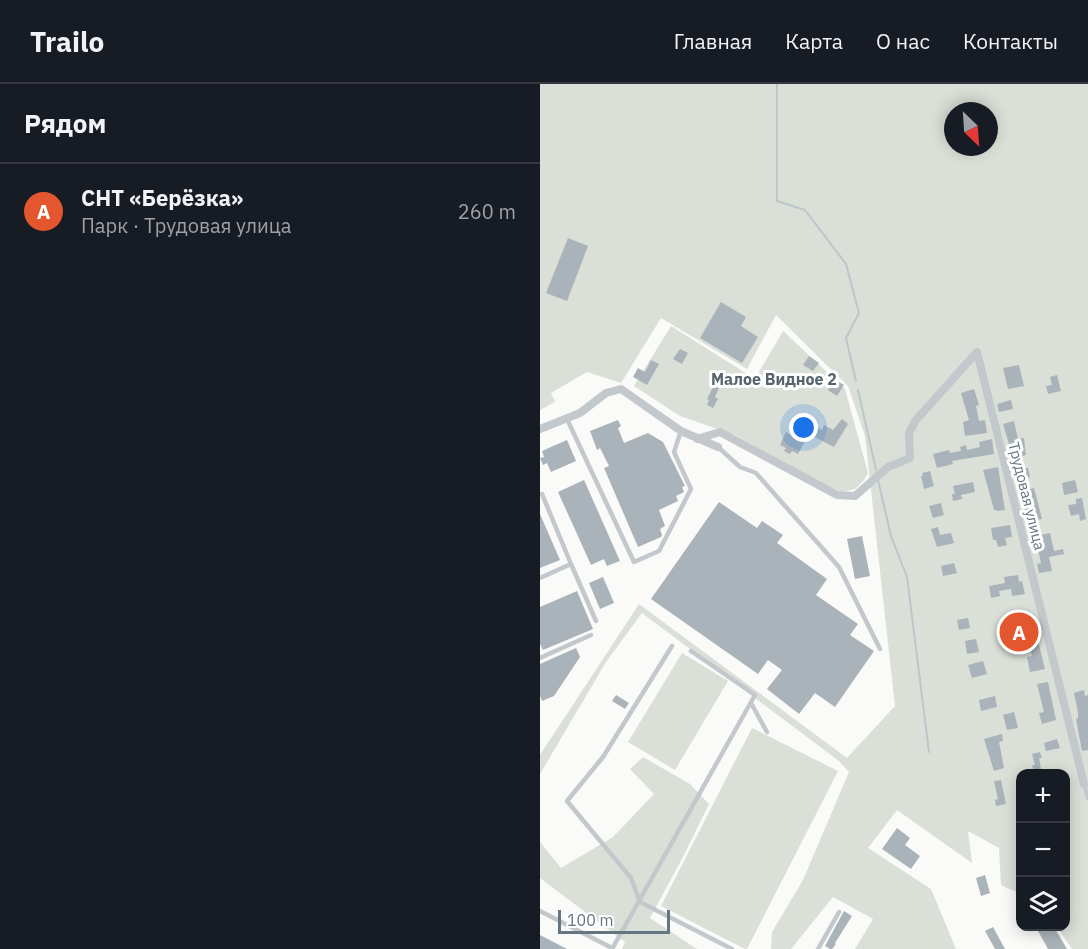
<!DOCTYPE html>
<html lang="ru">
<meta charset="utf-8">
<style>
body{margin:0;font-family:"IBM Plex Sans",sans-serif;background:#20242c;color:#f1f3f6}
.controls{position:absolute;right:18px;bottom:18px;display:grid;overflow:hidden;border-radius:12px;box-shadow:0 3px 15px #0003}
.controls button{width:54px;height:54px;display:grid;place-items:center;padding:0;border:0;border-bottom:2px solid #363941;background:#171b24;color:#f1f3f6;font:30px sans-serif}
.compass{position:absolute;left:404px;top:18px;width:54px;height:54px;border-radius:50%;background:#171b24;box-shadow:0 3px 15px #0003;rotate:155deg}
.scale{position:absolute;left:18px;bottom:15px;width:112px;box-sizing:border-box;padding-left:6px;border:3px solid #657683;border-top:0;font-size:16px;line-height:21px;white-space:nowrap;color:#657683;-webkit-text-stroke:4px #fff;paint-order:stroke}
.you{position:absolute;left:264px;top:344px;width:21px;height:21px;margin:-15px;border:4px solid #fff;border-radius:50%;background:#1a73e8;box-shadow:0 0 0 9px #1a73e833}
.badge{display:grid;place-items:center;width:39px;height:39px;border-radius:50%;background:#e4572e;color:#fff;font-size:20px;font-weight:700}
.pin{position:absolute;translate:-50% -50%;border:3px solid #fff;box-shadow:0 2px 6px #0006}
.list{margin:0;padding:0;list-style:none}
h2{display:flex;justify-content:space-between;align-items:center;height:78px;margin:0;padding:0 24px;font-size:26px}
h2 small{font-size:20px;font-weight:400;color:#9ea1a6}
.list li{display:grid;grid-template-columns:39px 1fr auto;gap:18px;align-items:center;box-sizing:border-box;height:96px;padding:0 24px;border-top:2px solid #363941}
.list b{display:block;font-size:22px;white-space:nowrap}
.list p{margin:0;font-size:20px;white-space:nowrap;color:#9ea1a6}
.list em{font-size:20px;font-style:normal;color:#9ea1a6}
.icon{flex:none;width:33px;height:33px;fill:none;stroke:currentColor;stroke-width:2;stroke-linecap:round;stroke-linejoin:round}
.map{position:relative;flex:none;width:548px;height:865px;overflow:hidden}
header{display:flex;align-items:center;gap:36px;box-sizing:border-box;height:84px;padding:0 30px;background:#171b24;border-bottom:2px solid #363941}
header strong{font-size:28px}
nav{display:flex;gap:33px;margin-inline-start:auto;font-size:21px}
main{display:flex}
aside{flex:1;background:#171b24}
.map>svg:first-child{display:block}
.green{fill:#dadfd7;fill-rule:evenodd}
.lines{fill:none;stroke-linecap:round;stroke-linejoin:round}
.stream{stroke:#bbc7cb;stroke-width:2}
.building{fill:#aab3b9}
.service{stroke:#c3c8cc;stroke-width:4.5}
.minor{stroke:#c3c8cc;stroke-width:8}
.labels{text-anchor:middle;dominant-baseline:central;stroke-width:6;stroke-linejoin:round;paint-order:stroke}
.street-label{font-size:15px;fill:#657683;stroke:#fff}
.neighbourhood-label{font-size:16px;font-weight:bold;fill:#57646e;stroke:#fff}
</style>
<header>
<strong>Trailo</strong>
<nav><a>Главная</a><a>Карта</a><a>О нас</a><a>Контакты</a></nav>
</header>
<main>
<aside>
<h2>Рядом<small></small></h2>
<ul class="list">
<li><span class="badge">A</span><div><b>СНТ «Берёзка»</b><p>Парк · Трудовая улица</p></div><em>260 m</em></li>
</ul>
</aside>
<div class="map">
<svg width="548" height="865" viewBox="0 0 548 865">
<rect width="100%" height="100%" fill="#fafaf8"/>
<!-- green -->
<path class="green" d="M0,0H548V865H532L517,843L526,842V690H481L480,810L461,801L459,764L428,747L432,779L357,726L328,764L391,805L416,865H315L333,835L293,813L251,865H231L232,848L263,796L309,688L299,677L102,529L66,578L0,690V671L99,520L307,674L355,622L325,352L308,302L236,231L207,285L121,234L81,299L47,288L11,309L15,318L0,326ZM413,27H449V63H413Z
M131,242L215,295L243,247L305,305L328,389L324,396L315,405L301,408L273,396L195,351L140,332L94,302Z
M142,569L188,597L135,686L88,658Z
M212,644L298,687L207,865H205L121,822Z
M103,673L150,700L169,720L143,773L110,834L157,865H82L85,858L0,794V758L21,784L73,753L114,710L90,685Z"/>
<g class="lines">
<!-- stream -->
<path class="stream" d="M237,0V117L265,126L306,180L319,229L306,254L316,297
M318,306L336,386
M338,396L351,452L367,493L389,668"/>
</g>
<!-- building -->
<path class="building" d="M28,154L48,162L27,217L6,209Z
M181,218L206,233L201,242L218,253L202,279L160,254Z
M140,265L148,269L142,280L133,275Z
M269,272L279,279L273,287L263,281Z
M111,276L119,280L107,301L93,293L98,284L105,288Z
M479,281L484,302L468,305L463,284Z
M517,291L521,307L508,310L506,302L512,301L510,293Z
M294,295L304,301L297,312L288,306Z
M174,301L179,304L175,313L178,315L173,324L167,321L169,316L167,315Z
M434,305L439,321L436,322L439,337L445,336L447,349L425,352L423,338L429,336L421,309Z
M471,316L473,325L459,328L457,320Z
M302,335L308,340L294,363L269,350L258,370L252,367L250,370L244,367L246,364L240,361L246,348L256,354L265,337L282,346L284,341L293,346Z
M78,336L81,342L78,344L84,359L108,349L123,358L145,402L142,403L144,408L136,412L138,417L119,426L125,442L120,445L122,451L121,453L98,463L64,384L69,382L60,364L57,366L50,347Z
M474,337L478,355L484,354L486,371L482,372L484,384H488L490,393L476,396L473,384L476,383L472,360H469L463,340Z
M452,355L454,370L412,377L413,380L397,384L393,370L409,366L410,369L421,367L420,363L426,361L427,366L440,363L439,358Z
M27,356L36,377L11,388L7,379L3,381L0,374L4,373L2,367Z
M458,383L465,426L458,427L454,426L443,386Z
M390,387L394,402L384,405L381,392H383L382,389Z
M44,396L80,477L67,482L64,475L51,481L18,408Z
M535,396L538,408L524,411L522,399Z
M433,398L435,408L421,411L422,415L413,417L412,410H415L413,402Z
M494,404L502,435L497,436L499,442L489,444L480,407Z
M542,414L546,435L540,437L539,430L531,432L528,421L536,420V415Z
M179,418L217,444L222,437L243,451L237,459L287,495L276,511L318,540L310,551L334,567L295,623L275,609L259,630L227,605L242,586L228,576L218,590L111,515Z
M401,419L404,431L393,434L389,422Z
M0,430L20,476L0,484Z
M470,441L472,453L465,454L467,461L458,463L456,456H453L451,444Z
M398,443L400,451L411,449L414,459L397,463L391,445Z
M510,449L514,467L523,465L524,470L509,473L512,487L499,489L497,480L501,479L495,452Z
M322,452L330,492L315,495L307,455Z
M414,479L417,489L403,492L401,482Z
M478,491L479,498L482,497L485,510L472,512L471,505L459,507L460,512L451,514L449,502L465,499L464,493Z
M63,493L74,519L60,525L49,499Z
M37,507L53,545L3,566L0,560V523Z
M428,534L430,544L419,546L417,536Z
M496,549L505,585L490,588L487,573L492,572L487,552Z
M436,555L439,568L427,570L425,557Z
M36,564L40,573L14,612L2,617L0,612V580Z
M443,577L447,590L432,594L428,581Z
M508,598L516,636L502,640L499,629L504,628L497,600Z
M544,606L545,612L548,611V666L542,667L536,635L538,634V628L534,609Z
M76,611L89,619L85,625L72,617Z
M455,612L457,623L441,627L439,616Z
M474,628L478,644L467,646L463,631Z
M462,650L463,657L459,658L464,684L454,687L444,655Z
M517,655L520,664L506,667L504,659Z
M500,668L502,674H499L502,690L494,689L492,681H495L492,670Z
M461,696L466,720L456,722L455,716L458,715L454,697Z
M357,744L370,754L365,761L380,772L371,785L342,765Z
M445,791L450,809L441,812L436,794Z
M304,827L312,832L295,859L296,860L292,865H290L285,862Z
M453,843L465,865H455L445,847Z
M506,843H514L527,865H508L498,847Z
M0,851L27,865H0Z"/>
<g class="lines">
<!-- service -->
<path class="service" d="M27,335L94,478L119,467L151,405L134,368L141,347
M178,363L200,383L216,389L299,483L340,565
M31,480L56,537
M0,494L31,480L2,410
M132,562L63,673L27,717L91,794L100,818L192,865
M0,574L51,551
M211,619L227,648
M544,700L548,714
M0,827L72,864
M72,865L215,611L151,567
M278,865L299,828"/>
<!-- minor -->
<path class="minor" d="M0,345L40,329L66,309L81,305L141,347L178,363
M157,355L180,348L297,411L315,412L348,383L370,374L369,349L376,336L437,268L544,700"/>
</g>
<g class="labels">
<!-- street labels -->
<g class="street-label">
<text transform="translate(487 412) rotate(76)">Трудовая улица</text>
</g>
<!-- neighbourhood labels -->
<g class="neighbourhood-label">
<text x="234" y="295">Малое Видное 2</text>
</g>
</g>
</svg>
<div class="controls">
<button>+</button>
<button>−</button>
<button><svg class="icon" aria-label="layers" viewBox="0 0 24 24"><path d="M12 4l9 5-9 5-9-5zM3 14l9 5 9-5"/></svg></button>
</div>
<svg class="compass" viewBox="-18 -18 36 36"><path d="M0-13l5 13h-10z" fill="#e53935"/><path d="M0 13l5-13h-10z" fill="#9ea1a6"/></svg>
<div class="scale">100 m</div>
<div class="you"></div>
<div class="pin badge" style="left:479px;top:548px">A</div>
</div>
</main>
